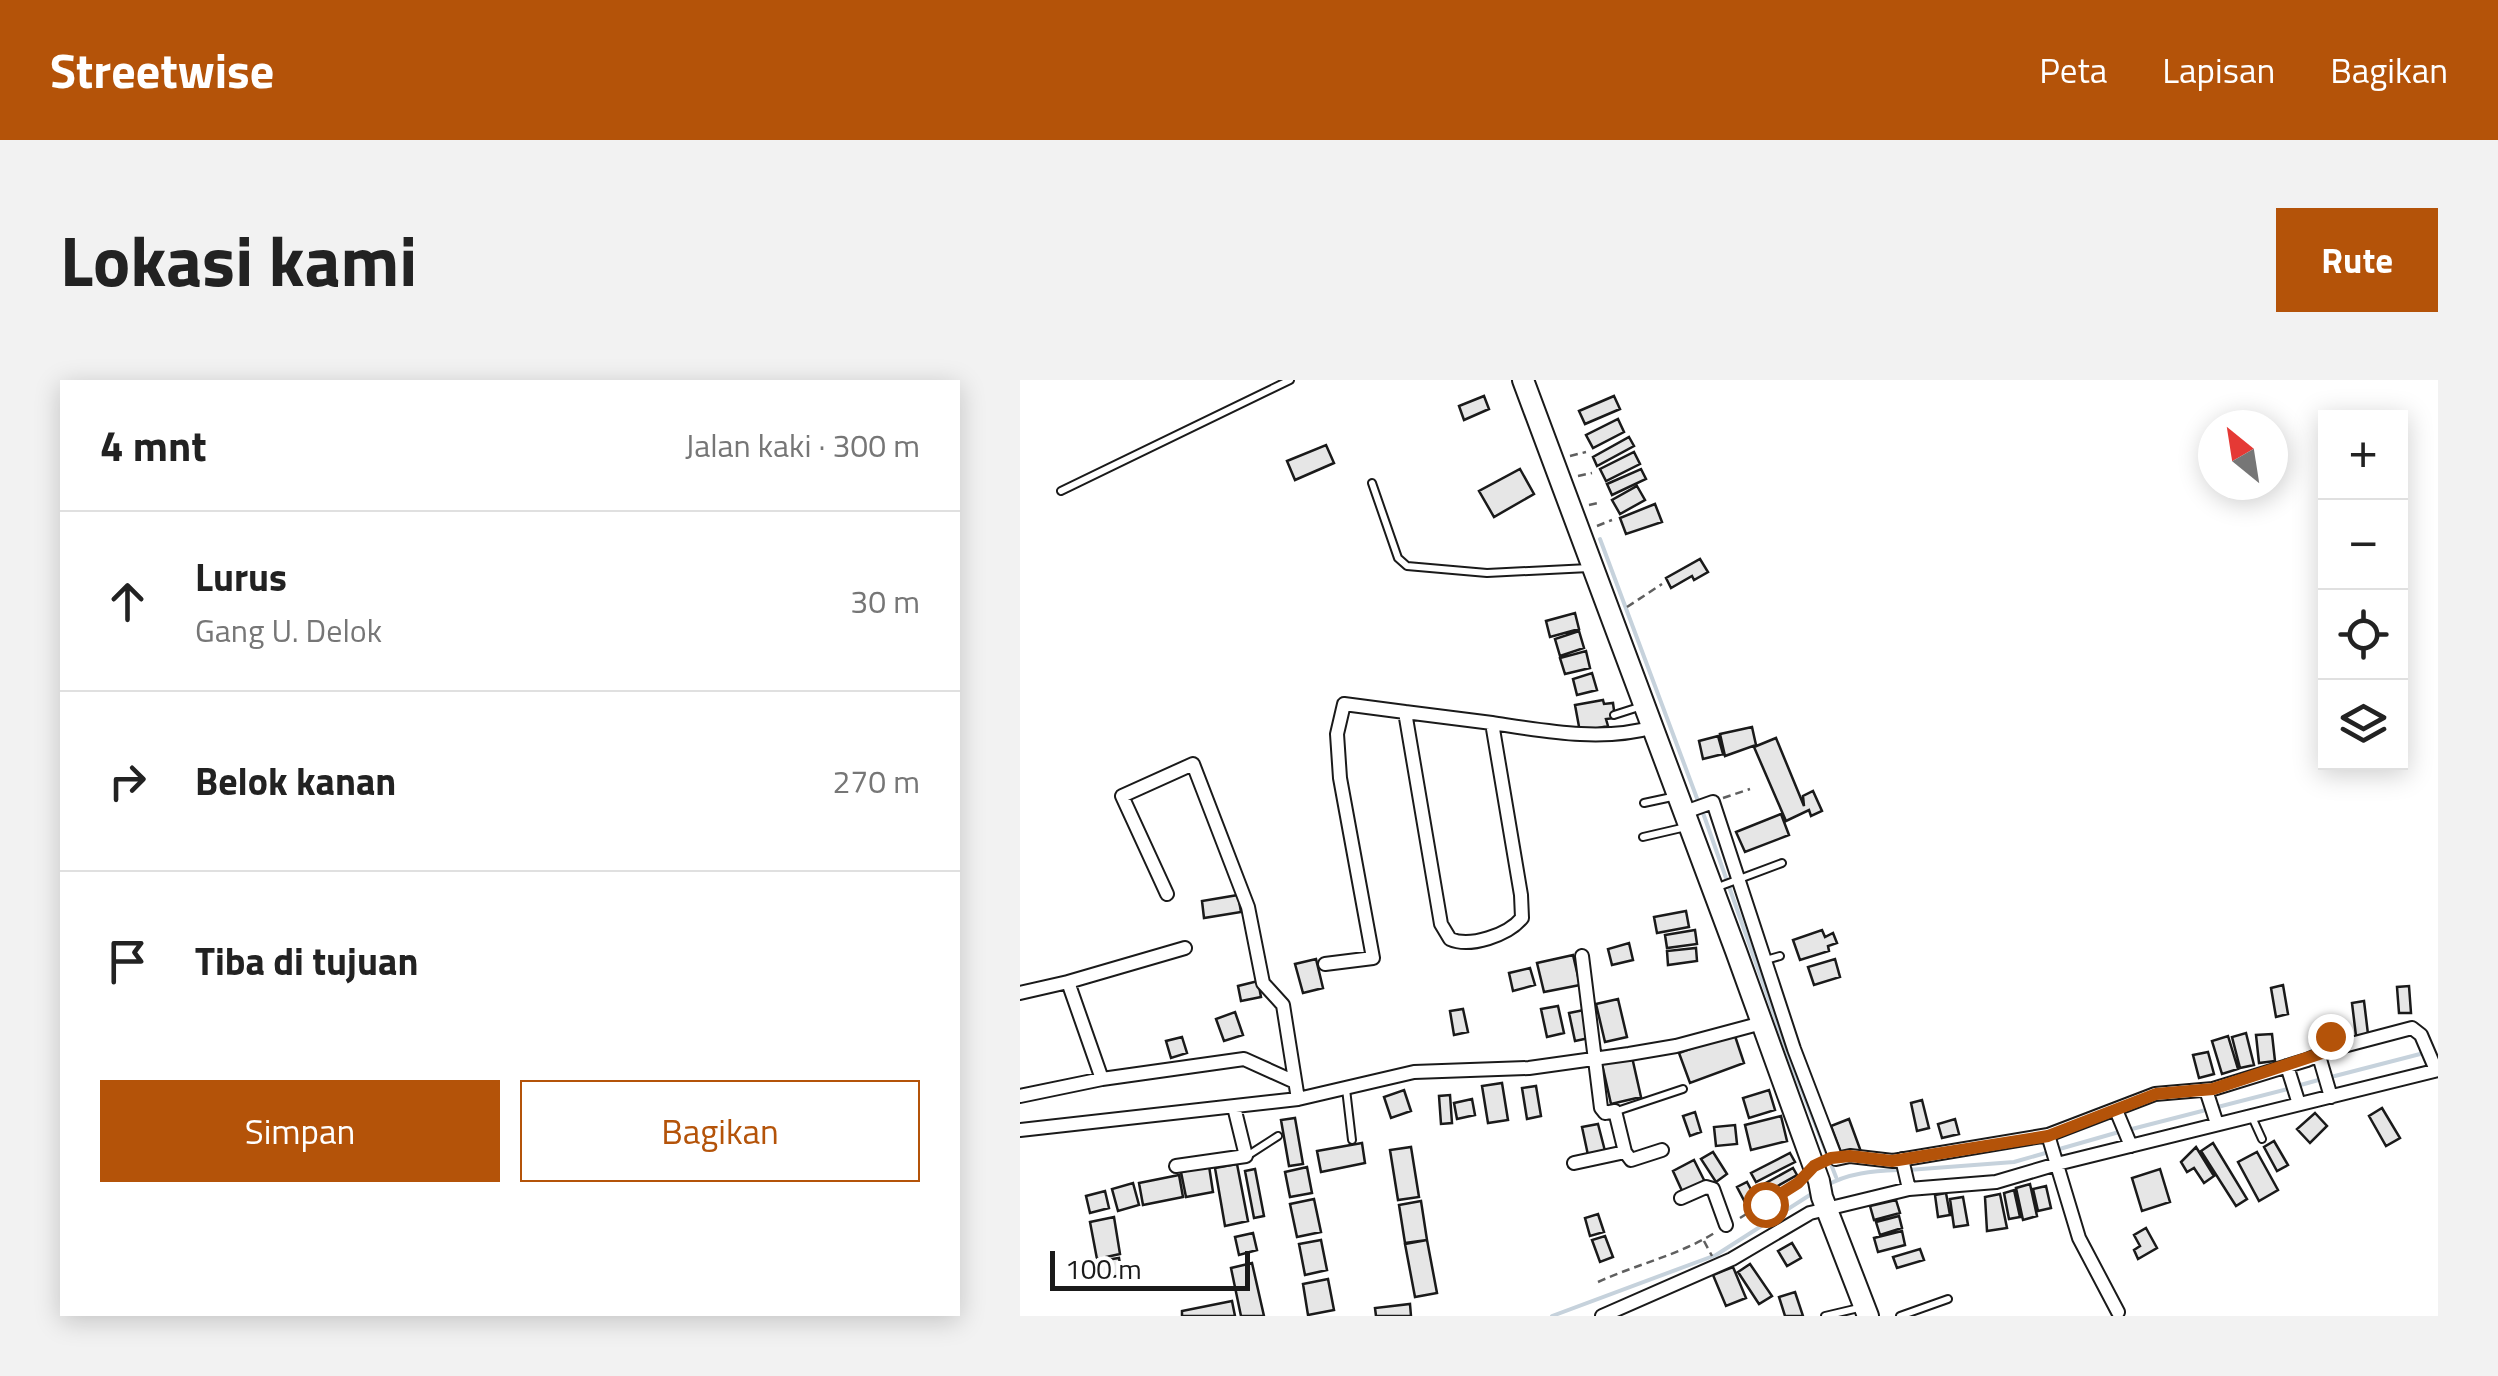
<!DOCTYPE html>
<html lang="id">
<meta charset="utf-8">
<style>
body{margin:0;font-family:"Titillium Web",sans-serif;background:#f2f2f2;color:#222}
.controls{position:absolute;right:30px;top:30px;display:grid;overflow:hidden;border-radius:0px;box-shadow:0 5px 25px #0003}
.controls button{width:90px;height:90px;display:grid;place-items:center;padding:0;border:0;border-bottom:2px solid #e0e0e0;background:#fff;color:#222;font:50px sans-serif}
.compass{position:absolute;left:1178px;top:30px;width:90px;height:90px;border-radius:50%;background:#fff;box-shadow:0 5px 25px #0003;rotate:330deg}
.scale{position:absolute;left:30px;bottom:25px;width:200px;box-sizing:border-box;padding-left:10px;border:5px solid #1a1a1a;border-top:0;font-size:28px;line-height:35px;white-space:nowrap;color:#1a1a1a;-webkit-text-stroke:8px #fff;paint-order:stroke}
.stop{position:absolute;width:30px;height:30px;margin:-22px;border:8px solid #b45309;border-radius:50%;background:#fff}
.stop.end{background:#b45309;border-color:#fff;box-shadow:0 2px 10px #0008}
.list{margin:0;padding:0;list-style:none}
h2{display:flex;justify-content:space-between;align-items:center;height:130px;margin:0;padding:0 40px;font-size:42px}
h2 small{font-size:32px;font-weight:400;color:#767676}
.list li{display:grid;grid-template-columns:65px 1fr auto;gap:30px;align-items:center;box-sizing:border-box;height:180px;padding:0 40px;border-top:2px solid #e0e0e0}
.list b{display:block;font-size:38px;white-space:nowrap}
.list p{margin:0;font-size:32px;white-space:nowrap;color:#767676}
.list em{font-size:32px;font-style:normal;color:#767676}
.actions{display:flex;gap:20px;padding:30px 40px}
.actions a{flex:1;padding:22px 0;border:2px solid #b45309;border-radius:0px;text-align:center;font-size:35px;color:#b45309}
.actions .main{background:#b45309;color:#fff}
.icon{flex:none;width:55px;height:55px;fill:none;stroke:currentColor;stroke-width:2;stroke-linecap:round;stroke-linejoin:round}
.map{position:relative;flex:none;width:1418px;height:936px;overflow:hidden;border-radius:0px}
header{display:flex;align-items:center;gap:60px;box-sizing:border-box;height:140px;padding:0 50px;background:#b45309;color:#fff}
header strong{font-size:48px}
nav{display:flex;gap:55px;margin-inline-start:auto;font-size:35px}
.intro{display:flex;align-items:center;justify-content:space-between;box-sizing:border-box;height:240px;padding:0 60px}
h1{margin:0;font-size:70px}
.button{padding:25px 45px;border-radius:0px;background:#b45309;color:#fff;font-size:35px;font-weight:700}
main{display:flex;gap:60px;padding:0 60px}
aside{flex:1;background:#fff;border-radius:0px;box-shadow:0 5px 25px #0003}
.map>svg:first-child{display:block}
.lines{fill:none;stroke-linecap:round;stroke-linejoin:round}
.stream{stroke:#c6d2dc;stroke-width:4}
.building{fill:#e6e6e6;stroke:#1a1a1a;stroke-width:2.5}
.service-casing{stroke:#1a1a1a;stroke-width:10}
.minor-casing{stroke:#1a1a1a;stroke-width:16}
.trunk-casing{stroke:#1a1a1a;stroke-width:24}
.path{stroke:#5f5f5f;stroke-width:2.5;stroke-dasharray:8 5;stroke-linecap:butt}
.service{stroke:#fff;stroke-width:6}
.minor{stroke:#fff;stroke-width:12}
.trunk{stroke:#fff;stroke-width:20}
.route{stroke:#b45309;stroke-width:12}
</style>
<header>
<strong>Streetwise</strong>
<nav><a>Peta</a><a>Lapisan</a><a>Bagikan</a></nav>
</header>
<div class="intro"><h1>Lokasi kami</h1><a class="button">Rute</a></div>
<main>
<aside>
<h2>4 mnt<small>Jalan kaki · 300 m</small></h2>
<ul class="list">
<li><svg class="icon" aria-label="ahead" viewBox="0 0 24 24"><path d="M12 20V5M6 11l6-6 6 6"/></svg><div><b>Lurus</b><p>Gang U. Delok</p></div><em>30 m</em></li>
<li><svg class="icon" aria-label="right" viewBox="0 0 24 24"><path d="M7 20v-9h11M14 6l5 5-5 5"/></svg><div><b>Belok kanan</b></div><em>270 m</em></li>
<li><svg class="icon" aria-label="arrive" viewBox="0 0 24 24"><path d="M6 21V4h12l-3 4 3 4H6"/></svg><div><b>Tiba di tujuan</b></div></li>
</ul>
<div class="actions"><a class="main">Simpan</a><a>Bagikan</a></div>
</aside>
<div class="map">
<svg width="1418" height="936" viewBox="0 0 1418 936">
<rect width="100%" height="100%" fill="#fff"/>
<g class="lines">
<!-- stream -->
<path class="stream" d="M580,159L678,421
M682,430L773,688L816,797
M1311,697L1404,673
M1277,706L1302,699
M1108,750L1268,709
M888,790L994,782L1099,752
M806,806C827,793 854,791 878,790
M532,936L696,875L793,813"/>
</g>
<!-- building -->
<path class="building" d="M464,16L469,29L444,40L439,26Z
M594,16L600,29L565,44L559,31Z
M598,39L604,52L573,68L566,55Z
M609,57L614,66L577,86L573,77Z
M306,65L314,83L275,100L267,81Z
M614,72L620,84L586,101L580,89Z
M500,89L514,114L474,137L459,111Z
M621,89L626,99L592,115L587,104Z
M617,106L625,120L600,134L592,120Z
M635,124L642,142L606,154L600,138Z
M680,179L688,192L674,200L672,196L651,208L646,198Z
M555,233L559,249L530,257L526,241Z
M559,251L564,268L540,276L535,259Z
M566,271L570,288L545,294L540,278Z
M572,293L577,310L557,315L553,299Z
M583,320L584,324L593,323L595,338L586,339L588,346L560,352L555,325Z
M732,347L736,365L705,376L700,354Z
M698,356L703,374L683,379L679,361Z
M756,358L784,426L783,416L793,411L802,431L791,436L789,430L766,441L734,367Z
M761,434L769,455L725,472L716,452Z
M218,515L221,532L184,538L182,521Z
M666,531L669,547L637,553L634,537Z
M675,550L677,564L647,568L645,555Z
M802,550L805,557L813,553L817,563L808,566L809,571L780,580L773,560Z
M609,563L613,580L592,585L588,569Z
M676,568L677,581L648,585L647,571Z
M553,575L560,605L524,612L517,583Z
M296,579L303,608L283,613L275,584Z
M815,579L820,597L794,605L788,587Z
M510,588L515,605L493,611L489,593Z
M238,601L241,617L221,621L218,606Z
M1263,605L1268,634L1256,637L1251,608Z
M1389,606L1391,633H1379L1377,607Z
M598,619L607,657L585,662L576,624Z
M1344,621L1348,654L1336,656L1332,623Z
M538,626L544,653L527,657L521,629Z
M443,629L448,652L434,655L430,631Z
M564,630L569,658L555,661L549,633Z
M215,632L223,655L204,661L196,639Z
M714,653L724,683L670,703L659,673Z
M1226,653L1234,685L1220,688L1212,657Z
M1252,654L1255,681L1239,683L1236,655Z
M1208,656L1218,689L1202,694L1192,661Z
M162,657L167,673L151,678L146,661Z
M1188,672L1194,694L1179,698L1173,675Z
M612,677L621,717L591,724L582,684Z
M482,703L488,740L468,743L462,706Z
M516,706L521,736L507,739L502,708Z
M384,710L391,731L371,738L364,717Z
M749,710L755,730L729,738L723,718Z
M430,715L432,743L421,744L419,716Z
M452,719L455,735L437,739L434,723Z
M902,720L909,748L897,751L891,723Z
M1362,728L1380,758L1366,766L1349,736Z
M675,732L681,752L670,756L663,736Z
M1295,733L1307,746L1290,763L1277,749Z
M761,736L767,761L731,770L725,745Z
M275,738L283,784L269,786L261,740Z
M829,739L840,769L822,775L811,746Z
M935,739L939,754L922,758L918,744Z
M578,744L585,771L568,775L562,747Z
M715,745L717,764L696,766L694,747Z
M1254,761L1268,785L1257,791L1244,767Z
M342,763L345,783L301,792L297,771Z
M1193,763L1227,819L1216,826L1181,771Z
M391,767L399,817L378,820L370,770Z
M1176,767L1194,796L1184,803L1174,788L1167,792L1161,782Z
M693,772L707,794L696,802L681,779Z
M1237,772L1258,810L1239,821L1218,782Z
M770,773L775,782L736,802L731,793Z
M674,780L685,802L663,813L653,791Z
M217,784L228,841L205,846L195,788Z
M189,786L193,812L166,817L161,792Z
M287,787L292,813L270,817L265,792Z
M773,788L777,795L740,816L735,809Z
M235,789L244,836L234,838L225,791Z
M1140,789L1150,822L1122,831L1112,798Z
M159,795L163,817L123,825L119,803Z
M727,802L738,823L728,828L717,807Z
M113,803L119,825L98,831L92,809Z
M1010,804L1017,836L1003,840L996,808Z
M1026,806L1031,828L1018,831L1013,809Z
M994,810L1000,837L989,839L984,813Z
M85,811L89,828L70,833L66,816Z
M926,813L930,835L918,837L915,815Z
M980,814L987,848L967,851L965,817Z
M943,817L948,845L934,847L930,819Z
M294,819L301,852L277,857L270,824Z
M876,820L880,833L854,840L850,826Z
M401,821L407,860L385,863L379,825Z
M578,834L584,852L570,856L565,838Z
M879,836L882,848L860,855L856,842Z
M94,837L100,874L77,879L70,842Z
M1126,848L1137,868L1118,879L1114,870L1120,866L1114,855Z
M882,851L885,865L858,872L854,858Z
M233,853L237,870L219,875L215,857Z
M585,856L593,877L580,882L572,860Z
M301,860L307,890L285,895L279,864Z
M407,860L417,913L395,917L385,864Z
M772,863L781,878L767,886L758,871Z
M900,869L904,880L877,888L873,877Z
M99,878L102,895L82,899L79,881Z
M232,883L244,936H221L211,888Z
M730,884L752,916L739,924L718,892Z
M713,887L726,918L706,926L693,895Z
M308,899L314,930L288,935L283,904Z
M775,912L783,936H765L759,917Z
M212,921L215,936H162V931Z
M390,924L391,936H356L355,928Z"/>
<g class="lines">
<!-- service casing -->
<g class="service-casing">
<path id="service" d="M352,103L378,178L387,186L467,193L569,188
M41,111L270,0
M594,335L622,326
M624,423L652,417
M623,457L666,447
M698,507L762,483
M746,580L760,576
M326,709L332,760
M597,731L663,709
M1232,737L1242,759
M227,776L258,756
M805,936L843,927
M880,936L928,919"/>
</g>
<!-- minor casing -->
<g class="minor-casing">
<path id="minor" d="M385,332L472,343
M665,432L693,422L774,669L816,779L830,776L873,781L1028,755L1135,714L1193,709L1287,680L1316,668L1392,648L1401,655L1416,690
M147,514L102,416L173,384L228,527L243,603L263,625L278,719
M305,584L353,578L320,398L317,354L324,324L385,332L421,544L430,559C450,568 488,555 502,538L501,515L472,343C525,351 582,362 634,347
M48,602L165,568
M0,613L48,602L82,699L224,679L275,702
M1299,676L1311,717
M1267,686L1279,724
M1186,710L1197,744
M0,716L82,699
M1096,730L1111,766
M0,750L278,719L394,692L509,688L609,674L656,666L742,643
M1028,755L1059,858L1098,932
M605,772L611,780L642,770
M882,779L889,809
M554,783L605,772L595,731L585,733L581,728L562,576
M156,786L226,776L214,727
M661,818L686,807L693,809L706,845
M582,936L712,879L790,833L889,809L976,802L1037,784L1418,690"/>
</g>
<!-- trunk casing -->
<g class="trunk-casing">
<path id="trunk" d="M503,0L716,571L799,801L802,817L848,936"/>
</g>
<!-- path -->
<path class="path" d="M550,76L566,72
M558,96L572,93
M569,125L578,123
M577,146L592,140
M607,227L642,204
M703,418L730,409
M720,838L781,800
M684,861L692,876
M578,902C617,884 660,875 696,852"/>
<!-- service -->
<use href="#service" class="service"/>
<!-- minor -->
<use href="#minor" class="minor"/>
<!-- trunk -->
<use href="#trunk" class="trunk"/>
</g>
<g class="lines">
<!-- route -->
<path class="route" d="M745,824L778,803L794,786L811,778L830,776L872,781L1028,756L1136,714L1193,709L1308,671L1310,656"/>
</g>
</svg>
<div class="controls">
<button>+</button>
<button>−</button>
<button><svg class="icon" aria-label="locate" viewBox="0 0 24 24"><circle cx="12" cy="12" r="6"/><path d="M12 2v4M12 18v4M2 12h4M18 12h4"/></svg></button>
<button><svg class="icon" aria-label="layers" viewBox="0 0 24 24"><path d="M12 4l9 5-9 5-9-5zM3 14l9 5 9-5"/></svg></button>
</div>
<svg class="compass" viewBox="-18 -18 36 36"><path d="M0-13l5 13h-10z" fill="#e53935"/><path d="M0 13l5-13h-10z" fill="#767676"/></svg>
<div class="scale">100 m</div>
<div class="stop" style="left:745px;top:824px"></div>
<div class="stop end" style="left:1310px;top:656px"></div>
</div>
</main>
